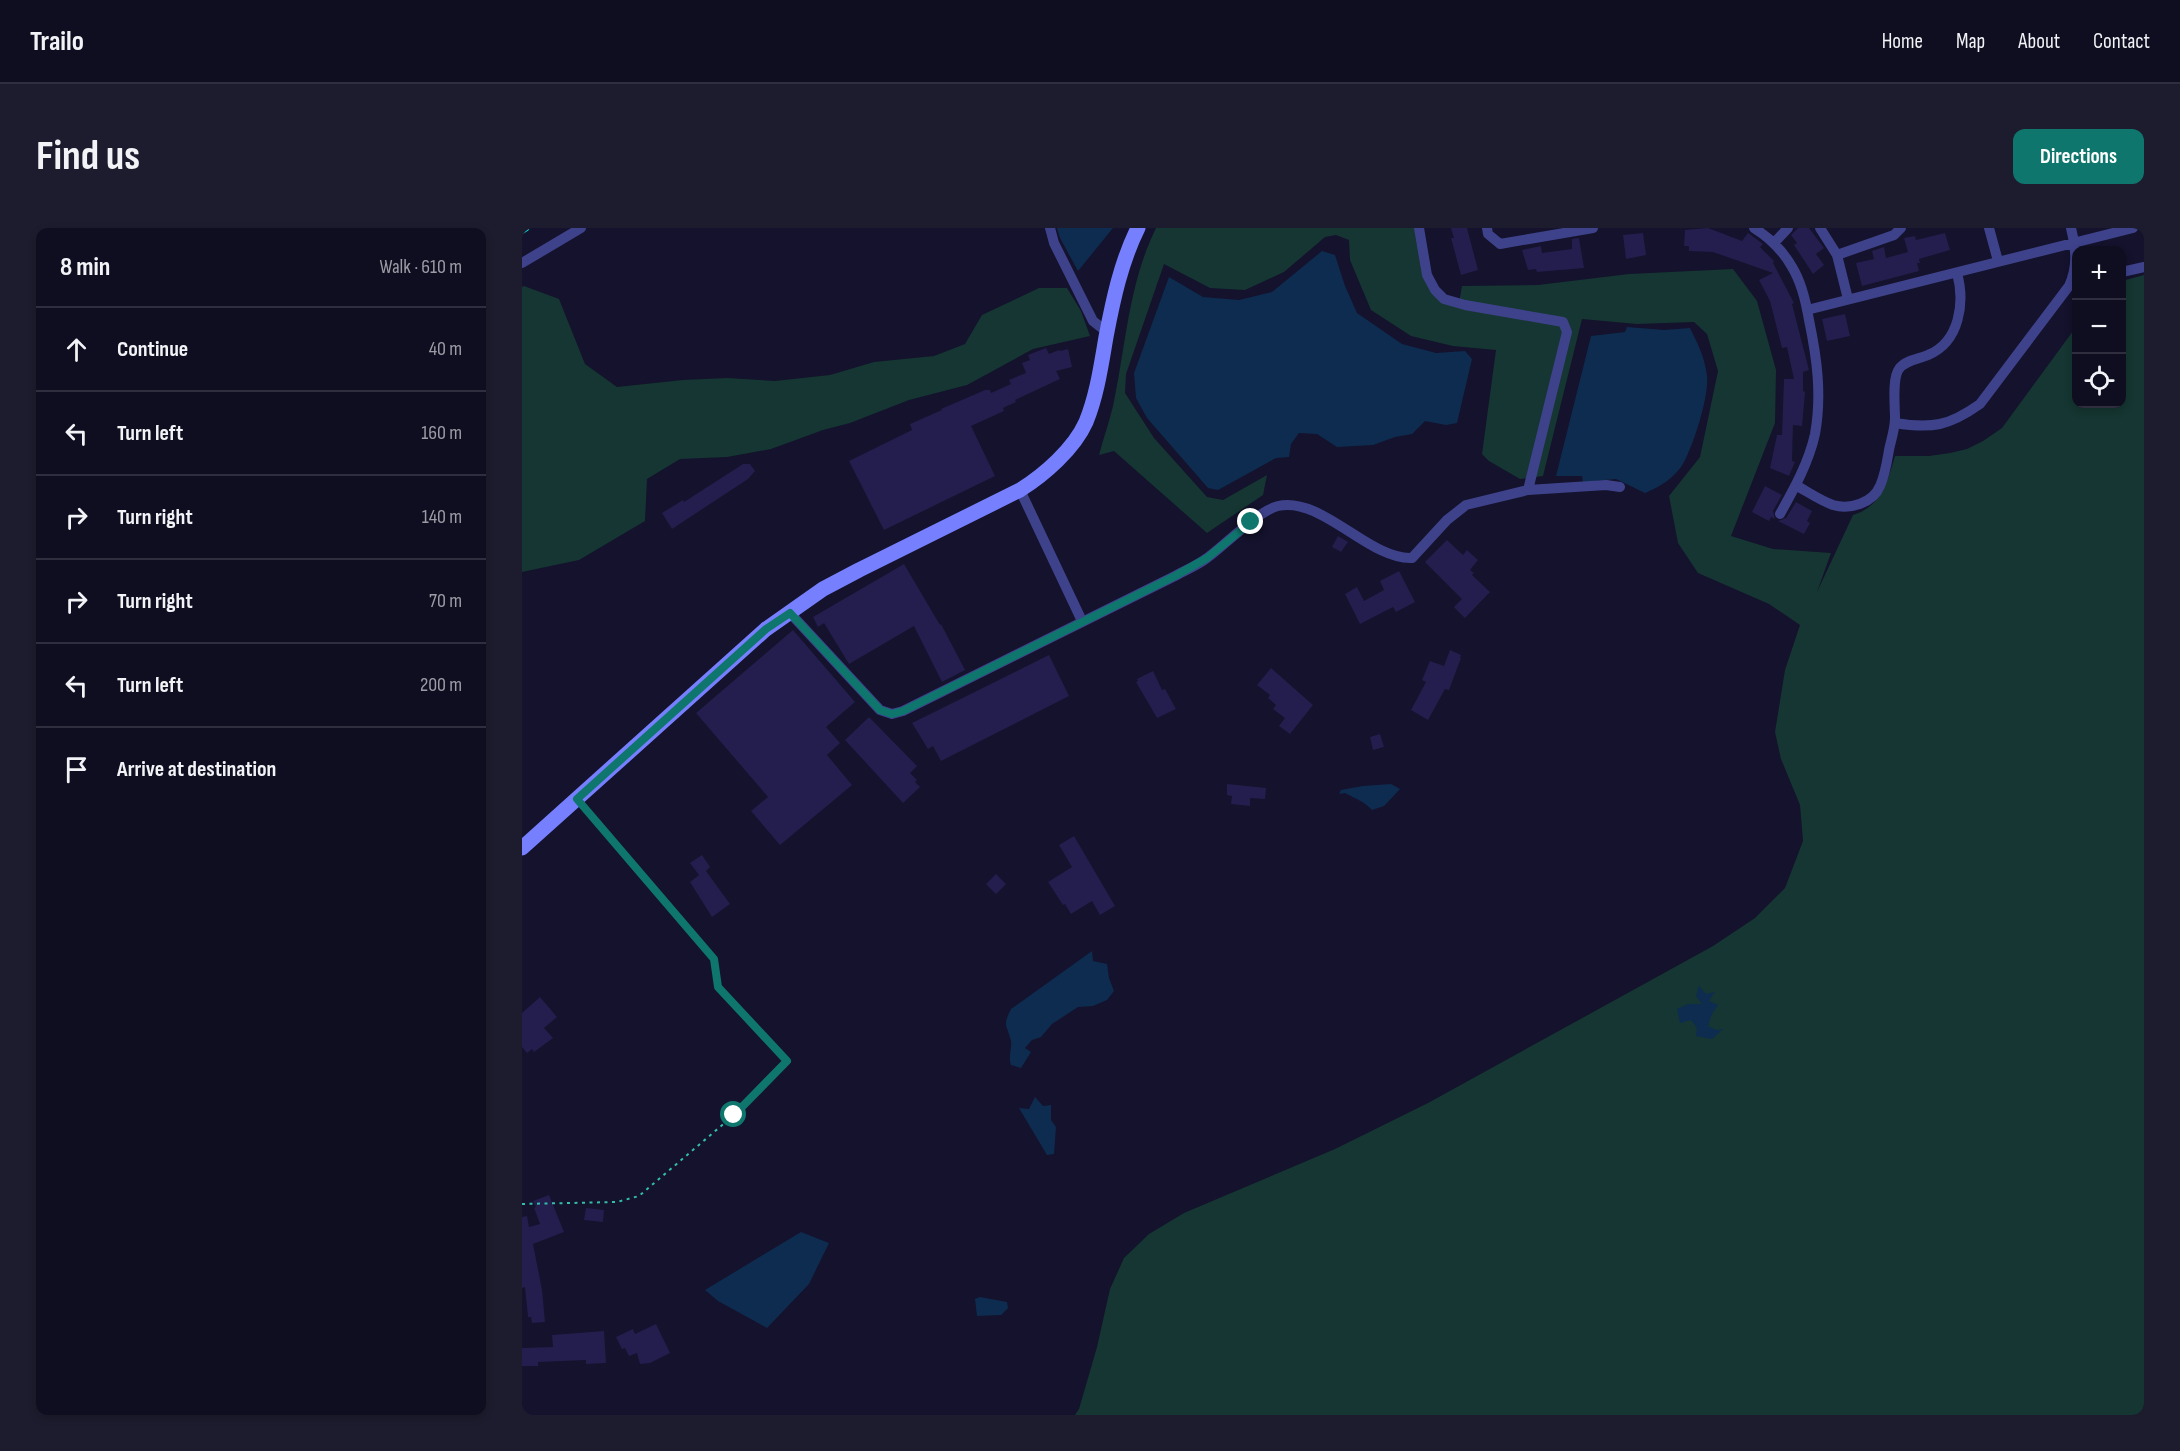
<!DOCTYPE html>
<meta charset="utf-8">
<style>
body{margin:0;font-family:"Sofia Sans Condensed",sans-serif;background:#1d1c2e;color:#f1f3f6}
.controls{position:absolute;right:18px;top:18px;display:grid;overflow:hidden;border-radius:12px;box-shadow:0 3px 9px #0003}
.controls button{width:54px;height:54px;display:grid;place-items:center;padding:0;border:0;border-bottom:2px solid #2f2e3f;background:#0f0e21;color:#f1f3f6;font:30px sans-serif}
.stop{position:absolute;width:18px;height:18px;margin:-14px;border:4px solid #0f766e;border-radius:50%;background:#fff}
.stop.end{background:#0f766e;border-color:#fff;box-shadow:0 2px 6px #0008}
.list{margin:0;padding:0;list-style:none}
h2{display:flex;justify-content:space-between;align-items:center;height:78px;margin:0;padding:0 24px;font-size:26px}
h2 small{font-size:20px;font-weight:400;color:#9b9ca5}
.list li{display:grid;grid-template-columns:39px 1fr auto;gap:18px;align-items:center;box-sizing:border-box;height:84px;padding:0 24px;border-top:2px solid #2f2e3f}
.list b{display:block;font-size:22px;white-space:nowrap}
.list em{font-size:20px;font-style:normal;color:#9b9ca5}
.icon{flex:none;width:33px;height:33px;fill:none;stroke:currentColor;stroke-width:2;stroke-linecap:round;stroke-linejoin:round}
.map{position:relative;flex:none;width:1622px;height:1187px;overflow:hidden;border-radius:12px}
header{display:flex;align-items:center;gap:36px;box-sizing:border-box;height:84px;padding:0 30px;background:#0f0e21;border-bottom:2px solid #2f2e3f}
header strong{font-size:28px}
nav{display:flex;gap:33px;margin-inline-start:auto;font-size:21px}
.intro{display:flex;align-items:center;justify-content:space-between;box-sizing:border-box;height:144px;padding:0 36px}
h1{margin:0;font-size:42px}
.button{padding:15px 27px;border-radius:12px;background:#0f766e;color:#fff;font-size:21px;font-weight:700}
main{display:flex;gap:36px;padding:0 36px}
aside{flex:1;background:#0f0e21;border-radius:12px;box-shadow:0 3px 9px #0003}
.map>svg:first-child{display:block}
.green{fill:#153632}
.water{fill:#0e2c50}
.building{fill:#231e4d}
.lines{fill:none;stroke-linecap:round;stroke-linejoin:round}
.path{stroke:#32bea9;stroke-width:2;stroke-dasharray:3 4.5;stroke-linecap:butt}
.street{stroke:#3e428b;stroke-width:10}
.secondary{stroke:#767ffe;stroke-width:15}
.rail{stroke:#0cfbfd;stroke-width:4.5;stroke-dasharray:9 8;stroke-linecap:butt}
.route{stroke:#0f766e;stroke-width:8}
</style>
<header>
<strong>Trailo</strong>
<nav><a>Home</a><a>Map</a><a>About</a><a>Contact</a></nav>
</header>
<div class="intro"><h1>Find us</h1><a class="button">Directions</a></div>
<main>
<aside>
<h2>8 min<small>Walk · 610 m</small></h2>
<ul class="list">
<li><svg class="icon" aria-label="ahead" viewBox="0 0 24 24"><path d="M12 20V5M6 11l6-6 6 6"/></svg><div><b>Continue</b></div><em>40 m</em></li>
<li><svg class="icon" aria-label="left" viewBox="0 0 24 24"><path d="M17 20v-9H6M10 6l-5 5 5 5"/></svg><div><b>Turn left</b></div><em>160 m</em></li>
<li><svg class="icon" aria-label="right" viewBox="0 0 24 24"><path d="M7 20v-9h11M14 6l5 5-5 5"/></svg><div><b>Turn right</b></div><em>140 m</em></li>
<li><svg class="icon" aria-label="right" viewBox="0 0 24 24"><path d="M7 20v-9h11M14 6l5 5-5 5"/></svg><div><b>Turn right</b></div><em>70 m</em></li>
<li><svg class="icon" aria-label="left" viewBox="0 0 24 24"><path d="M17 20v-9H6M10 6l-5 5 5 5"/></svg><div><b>Turn left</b></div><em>200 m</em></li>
<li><svg class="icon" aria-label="arrive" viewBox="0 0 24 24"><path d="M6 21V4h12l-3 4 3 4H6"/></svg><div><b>Arrive at destination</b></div></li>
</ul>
</aside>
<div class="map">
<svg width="1622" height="1187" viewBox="0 0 1622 1187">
<rect width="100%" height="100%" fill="#14122c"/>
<!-- green -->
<path class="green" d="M634,0H893L903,52L936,80L940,58L1016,57L1107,46L1211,41L1235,73L1254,142L1253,195L1209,308L1251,321L1309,325L1295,364L1331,287C1360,278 1365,254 1373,228H1407L1428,225L1445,221L1461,213L1480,200L1554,99V176H1600V53L1622,47V1187H553L557,1181L575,1119L588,1061L602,1030L627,1006L662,985L813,921L906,875L1191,718L1233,690L1263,660L1281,613L1278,577L1259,531L1253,504L1263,442L1278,397L1247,376L1176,345L1156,315L1147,268L1178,229L1196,143L1185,106L1172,94L1115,96L1060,91L1021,248L998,251L967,233L960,226L974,122L931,118L889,108L849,82L828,32L827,12L814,7L803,9L762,44L723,62L688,60L642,36L604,146L603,165L632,210L685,269L701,272L745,247L741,267L685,305L592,223L577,227C581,211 587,195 591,178C604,118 606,57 634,0Z
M2,58L37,71L63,136L95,159L161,152L205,150L253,153L308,147L352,134L412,128L443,116L460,87L517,60H545L559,83L568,108L511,121L445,157L387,172L328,195L301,202L249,221L205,229L158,231L125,251L123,293L57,332L0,344V59Z"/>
<!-- water -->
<path class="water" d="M535,0H591L556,43L538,10Z
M800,23L813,27L823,58L835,85L880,116L914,125L943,123L950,131L935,195L924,197L903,193L890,206L873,209L851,217L815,219L795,206L777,205L769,216L767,229L754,230L696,262L686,260L625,190L614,170L612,145L647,49L681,69L717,72L750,64Z
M1105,99L1142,102L1168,100C1176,116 1183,130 1185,148C1187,169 1172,215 1162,234C1154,249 1138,259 1123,265L1094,251L1061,254L1060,248H1034L1069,108L1103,104Z
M869,556L878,561L862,578L850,582C842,573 834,571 823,565L817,566L819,562L841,558Z
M570,723L571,733L585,736L587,750L592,763L585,772L571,778L556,779L530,796L519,809L510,812L503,820L509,824L499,840L489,837C486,828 490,822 489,813C485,796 480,799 489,781Z
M1177,758L1184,766L1193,764L1187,773L1196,777L1190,786L1186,798L1194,802L1201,801L1190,811L1174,808L1175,800L1169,792L1158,795L1155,781L1166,776H1180L1174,768Z
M513,869L521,878L529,877V892L534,899L532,926L525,927L497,880L507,881Z
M279,1004L307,1015L287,1056L245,1100L196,1073L183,1062Z
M458,1069L485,1074L486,1080L479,1087L455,1088L453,1071Z"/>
<!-- building -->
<path class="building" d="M929,0H945L956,42L939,47L929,10H932Z
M1186,0L1220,13L1226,5L1241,16L1238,19L1252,33L1251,35L1272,75L1270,76L1287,142L1281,144V163L1283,164L1280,198L1271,197L1270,233L1273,234L1267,248L1248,240L1255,207H1260L1262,151H1272L1265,119L1260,120L1248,73L1237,52L1251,45L1191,24L1167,23V18H1162L1163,2Z
M1276,0H1287L1302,20L1294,26L1302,37L1291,46L1272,17L1275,15L1269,7Z
M1121,5L1124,27L1104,31L1101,7Z
M1423,5L1428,22L1397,31L1398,35H1395L1397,43L1340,58L1334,35L1352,31L1350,23L1362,19L1364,30L1386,24L1382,10L1393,8L1394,12Z
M1057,10L1062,40L1015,44L1014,41L1006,42L1000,22L1019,18L1020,25L1050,21V11Z
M1323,86L1328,108L1305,113L1300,91Z
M524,120L527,126L537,122L538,123L546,121L550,139L534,143L538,151L493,172L494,174L481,180L482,183L449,198L473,248L362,302L327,233L390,202L388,196L420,182L419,181L463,162H468L469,165L489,156L487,152L504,145L500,135L508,132L506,127Z
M221,236H228L233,243L226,251L150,301L140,285L161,272L162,274Z
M1243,258L1260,267L1251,283L1253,291L1249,289L1247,293L1230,284Z
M1274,274L1290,283L1285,293L1288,295L1282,306L1256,293L1264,290Z
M816,308L826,314L819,324L810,319Z
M925,312L941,327L945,322L956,332L948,342L952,345L950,347L968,364L943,390L932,379L940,371L903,334Z
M382,336L418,397L419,396L443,442L420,454L392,398L327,436L302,395L296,399L291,389Z
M877,343L893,374L874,384L871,379L838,396L823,366L835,359L842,373L862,362L858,353Z
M271,402L333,474L304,499L318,515L305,527L330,557L258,617L229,583L246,569L174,485Z
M928,422L939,427L938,430H939L927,462L923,461L906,492L889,482L904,454L900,452L908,433L922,438Z
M527,427L547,468L419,533L411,518L406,521L390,495Z
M749,440L791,477L768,506L757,498L763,490L751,481L754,477L746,470L748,467L735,457Z
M631,443L640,462L643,461L654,481L635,490L614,454L616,453L615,451Z
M347,489L395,538L388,545L395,552L393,554L398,559L381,575L323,512Z
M858,506L862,519L851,522L848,509Z
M705,556L744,560L743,571L728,570V578L709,576L710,568L705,567Z
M552,608L593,678L578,687L570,673L549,686L543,676L541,677L526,654L550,639L537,617Z
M180,627L188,639L184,643L208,676L190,689L168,654L177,647L168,635Z
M474,646L484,656L474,666L464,656Z
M18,769L35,789L22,800L31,810L12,824L10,821L5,825L0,819V785Z
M27,967L42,1004L11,1016L20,1062L23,1094L10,1095L9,1089H6L3,1059L0,1060V989L5,988L7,999L18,996L12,980L14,979L11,973Z
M64,980L82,982L81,994L62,992Z
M134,1096L148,1125L128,1135L118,1136L115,1125L107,1128L103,1120L100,1121L94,1109L111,1101L113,1106Z
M82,1103L84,1135L64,1136V1132L16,1134V1138H0V1120L31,1119L30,1107Z"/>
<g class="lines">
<!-- path -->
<path class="path" d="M0,976L95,974L117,968L212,887L265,833L196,759L192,731L63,581"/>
<!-- street -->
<path class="street" d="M528,0L532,15L571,93L585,104
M965,0L966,6L978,16L1071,0
M1232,0C1248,10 1261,23 1270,39C1280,55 1284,74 1287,92C1295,130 1300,167 1293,206C1287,234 1272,261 1258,286
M1298,0L1315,27L1326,71
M1467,0L1476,33
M1252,15L1266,0
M1315,27L1372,7L1379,0
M0,35L59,0
M1600,44L1622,39
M1285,82L1611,0
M1373,195C1410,201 1427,198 1458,176L1547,58C1556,38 1554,21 1549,0
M1275,258C1286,264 1299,273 1311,277C1328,282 1351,275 1358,258C1363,247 1365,234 1367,222C1369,212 1373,201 1373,190C1373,178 1370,150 1377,141C1383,132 1397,131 1406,127C1438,114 1443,74 1435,45
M498,262L560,393
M1006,262L1084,257L1098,259
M268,385L358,482L370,486L381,483L653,348C664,342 676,337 685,330C703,317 736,283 756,278C800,268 847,332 890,330L925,292L944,277L1006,262L1045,104L1041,94L943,77L922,71L913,62L905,47L897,0"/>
<!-- secondary -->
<path class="secondary" d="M0,620L244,401L301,361L337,342L498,262C522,247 552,221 564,194C575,167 579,138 584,109C591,72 599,34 616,0"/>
<!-- rail -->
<path class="rail" d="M0,4L6,0"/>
</g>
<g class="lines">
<!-- route -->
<path class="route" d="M212,887L265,833L196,759L192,731L55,571L244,401L268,385L358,482L370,486L381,483L653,348L685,330L729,294"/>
</g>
</svg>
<div class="controls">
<button>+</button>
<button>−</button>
<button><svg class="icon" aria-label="locate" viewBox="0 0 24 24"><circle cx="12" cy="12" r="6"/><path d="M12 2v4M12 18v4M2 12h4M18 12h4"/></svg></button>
</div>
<div class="stop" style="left:212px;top:887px"></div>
<div class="stop end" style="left:729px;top:294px"></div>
</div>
</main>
